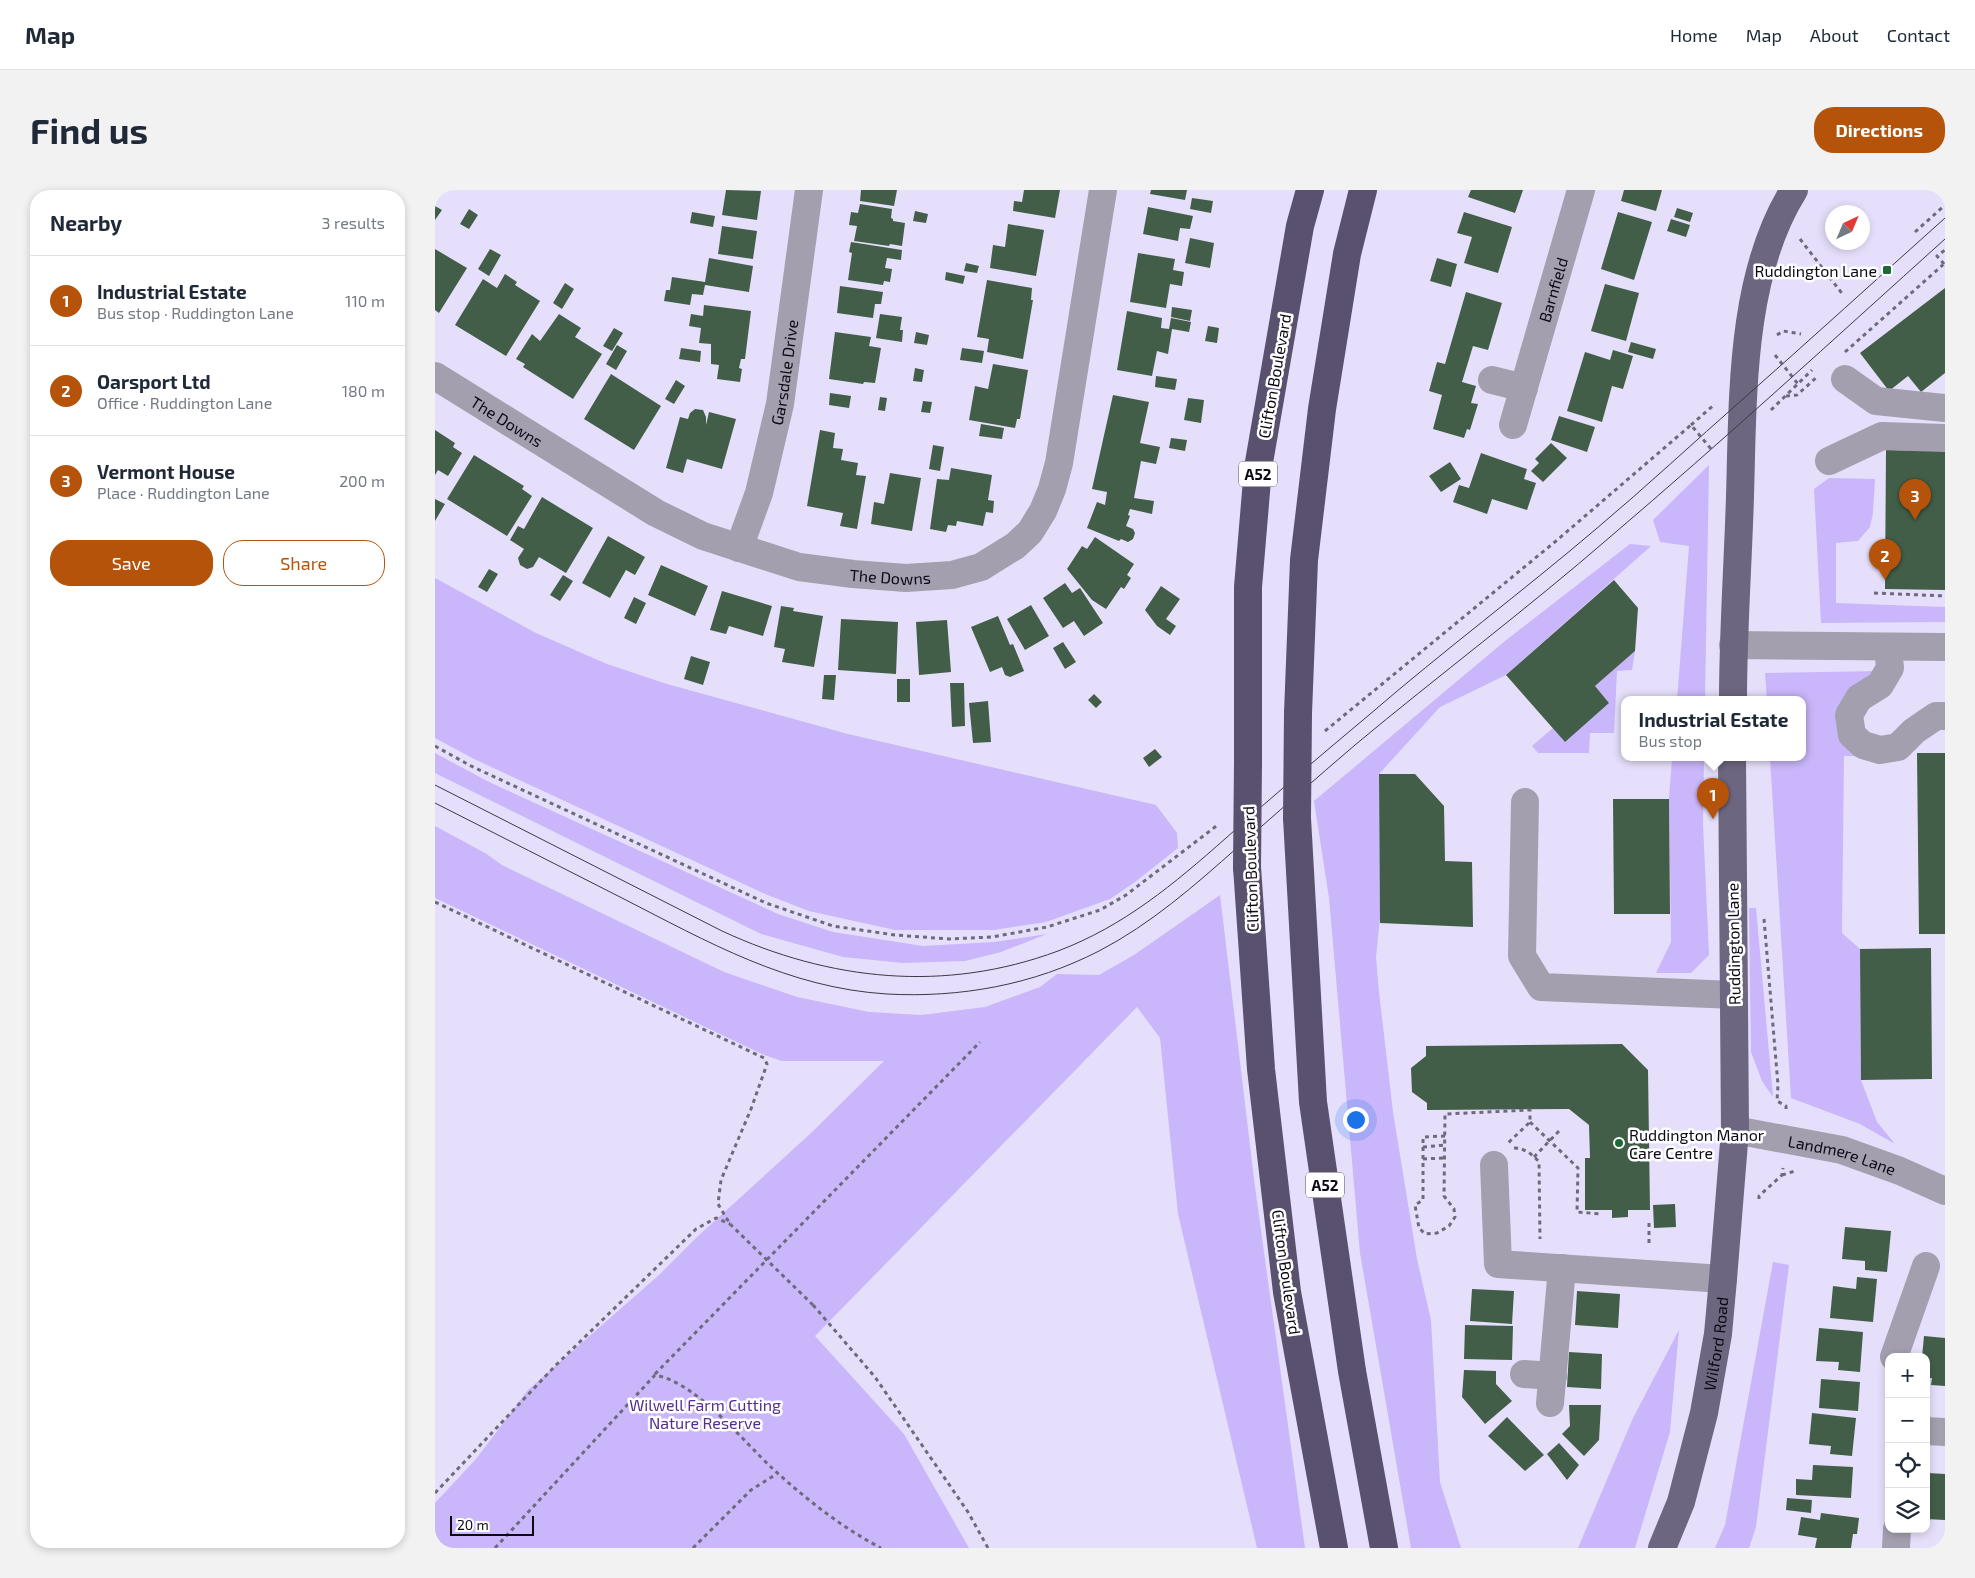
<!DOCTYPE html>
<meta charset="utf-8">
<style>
body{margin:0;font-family:"Exo 2",sans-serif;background:#f2f2f3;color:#1f2937}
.controls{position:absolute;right:15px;bottom:15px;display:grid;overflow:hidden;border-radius:10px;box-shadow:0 2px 8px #0003}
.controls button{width:45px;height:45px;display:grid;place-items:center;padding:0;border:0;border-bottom:1px solid #e0e1e3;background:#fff;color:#1f2937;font:25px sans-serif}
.compass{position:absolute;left:1390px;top:15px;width:45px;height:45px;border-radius:50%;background:#fff;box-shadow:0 2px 8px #0003;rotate:44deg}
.scale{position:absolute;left:15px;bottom:12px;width:84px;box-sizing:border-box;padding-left:5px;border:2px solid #0c0914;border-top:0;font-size:14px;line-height:18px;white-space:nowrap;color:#0c0914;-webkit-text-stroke:4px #fff;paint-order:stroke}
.you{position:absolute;left:920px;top:929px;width:18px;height:18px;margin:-12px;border:4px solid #fff;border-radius:50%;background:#1a73e8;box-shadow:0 0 0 8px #1a73e833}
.badge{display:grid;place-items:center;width:32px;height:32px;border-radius:50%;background:#b45309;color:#fff;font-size:16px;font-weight:700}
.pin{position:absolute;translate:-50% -41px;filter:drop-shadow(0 1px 2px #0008)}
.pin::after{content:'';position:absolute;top:26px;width:18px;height:15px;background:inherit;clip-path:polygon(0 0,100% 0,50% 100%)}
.popup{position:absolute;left:1186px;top:506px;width:185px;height:65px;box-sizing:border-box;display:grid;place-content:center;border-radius:10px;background:#fff;filter:drop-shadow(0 1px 4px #0005);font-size:16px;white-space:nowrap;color:#747a83}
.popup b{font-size:19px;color:#1f2937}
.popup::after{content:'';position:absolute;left:50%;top:100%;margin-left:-10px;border:10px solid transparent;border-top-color:#fff}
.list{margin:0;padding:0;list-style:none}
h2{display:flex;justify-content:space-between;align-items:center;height:65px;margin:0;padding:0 20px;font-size:21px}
h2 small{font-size:16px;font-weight:400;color:#747a83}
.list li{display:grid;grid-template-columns:32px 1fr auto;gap:15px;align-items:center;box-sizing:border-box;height:90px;padding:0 20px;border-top:1px solid #e0e1e3}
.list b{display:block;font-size:19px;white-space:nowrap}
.list p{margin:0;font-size:16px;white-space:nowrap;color:#747a83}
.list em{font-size:16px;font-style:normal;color:#747a83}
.actions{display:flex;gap:10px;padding:15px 20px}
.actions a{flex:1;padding:11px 0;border:1px solid #b45309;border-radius:20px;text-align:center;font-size:18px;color:#b45309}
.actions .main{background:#b45309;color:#fff}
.icon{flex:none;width:28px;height:28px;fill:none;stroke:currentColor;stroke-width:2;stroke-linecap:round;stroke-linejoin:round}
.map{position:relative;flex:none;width:1510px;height:1358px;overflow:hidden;border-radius:20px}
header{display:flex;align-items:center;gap:30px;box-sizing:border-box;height:70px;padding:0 25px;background:#fff;border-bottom:1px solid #e0e1e3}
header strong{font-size:24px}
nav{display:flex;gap:28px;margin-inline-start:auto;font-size:18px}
.intro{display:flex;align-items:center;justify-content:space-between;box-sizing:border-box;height:120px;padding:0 30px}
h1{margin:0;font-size:35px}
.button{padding:12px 22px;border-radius:20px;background:#b45309;color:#fff;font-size:18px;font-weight:700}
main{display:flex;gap:30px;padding:0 30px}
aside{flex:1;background:#fff;border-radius:20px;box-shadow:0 2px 8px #0003}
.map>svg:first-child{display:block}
.green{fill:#cab6fa}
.building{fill:#425e48}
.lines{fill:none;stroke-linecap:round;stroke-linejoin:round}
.path{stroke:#6e6a7c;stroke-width:3;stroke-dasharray:4 4;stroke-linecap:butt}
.minor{stroke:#a39fae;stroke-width:28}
.major{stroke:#6d6680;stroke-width:28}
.highway{stroke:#5a516f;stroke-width:28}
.tram{stroke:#3c3847;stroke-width:1}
.path-bridge{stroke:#6e6a7c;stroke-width:3;stroke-dasharray:4 4;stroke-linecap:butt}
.highway-bridge{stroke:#5a516f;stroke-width:28}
.poi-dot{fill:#1c6836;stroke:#fff;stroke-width:2}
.labels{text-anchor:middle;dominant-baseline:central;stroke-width:5;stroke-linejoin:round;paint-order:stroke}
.shield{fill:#fff;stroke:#55535a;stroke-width:1}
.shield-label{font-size:15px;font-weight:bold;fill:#0c0914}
.poi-label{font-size:16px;fill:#0c0914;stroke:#fff;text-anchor:end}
.street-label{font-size:16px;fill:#0c0914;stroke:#fff}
.park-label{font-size:16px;fill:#542d8e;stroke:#fff}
</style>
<header>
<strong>Map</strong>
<nav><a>Home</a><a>Map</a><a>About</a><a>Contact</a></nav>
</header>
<div class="intro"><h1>Find us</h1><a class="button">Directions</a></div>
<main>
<aside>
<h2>Nearby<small>3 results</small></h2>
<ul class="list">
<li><span class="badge">1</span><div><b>Industrial Estate</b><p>Bus stop · Ruddington Lane</p></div><em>110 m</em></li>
<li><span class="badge">2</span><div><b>Oarsport Ltd</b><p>Office · Ruddington Lane</p></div><em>180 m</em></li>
<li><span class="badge">3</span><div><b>Vermont House</b><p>Place · Ruddington Lane</p></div><em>200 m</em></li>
</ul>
<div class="actions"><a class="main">Save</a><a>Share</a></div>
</aside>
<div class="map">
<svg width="1510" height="1358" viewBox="0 0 1510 1358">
<rect width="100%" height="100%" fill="#e6dffb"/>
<!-- green -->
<path class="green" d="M1274,275L1270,510H1242L1254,356L1225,352L1218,330Z
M1394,288L1440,289L1438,323L1435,337L1423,351L1401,353V413L1510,417V432L1386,433L1379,299Z
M1195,354L1216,356L1071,485L1005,517L944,584L945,728L941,767L944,802L958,922L982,1069L996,1130L1005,1292L1026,1358H976L925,1063L894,708L879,611L1070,451Z
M0,388L101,443L172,474L232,494L413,544L721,615L742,643L743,658L700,692L675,709L611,732L559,740H460L374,721L330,704L39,569L0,548Z
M1200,461L1197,480L1182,481L1179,543H1155L1154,563H1103L1097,556L1118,538L1129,551L1174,513L1160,496Z
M1445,481L1412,503L1428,566H1409L1407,743L1425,759L1426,890L1442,932L1460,954L1425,934L1356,908L1335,568H1367V510H1332L1330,483Z
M0,563L54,592L343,724L398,742L488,756L559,752L612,744L566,762L530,771L468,773L408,767L326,744L0,583Z
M1237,568H1269L1268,634L1274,765L1256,783H1221L1236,752L1234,609Z
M0,636L50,663L67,675L289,782L362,807L434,822L486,825L550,817L605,797L622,784L664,785L699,765L785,705L820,997L870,1358H822L743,1024L725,848L702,817L380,1146L469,1244L534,1358H0V1313L41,1269L93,1200L224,1085L262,1047L376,943L449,871H347L329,865L0,708Z
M1314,718H1321L1338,907L1327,891L1316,862Z
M1338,1072L1354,1075L1321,1337L1314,1358H1280L1290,1335Z
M1244,1140L1235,1242L1200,1358H1143L1198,1228Z"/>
<!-- building -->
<path class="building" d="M291,0L326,1L322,30L287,25Z
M426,0H462L459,16L425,11Z
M589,0H625L620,28L578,21L579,11L587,12Z
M716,0H752L750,10L715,4Z
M1036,0H1088L1080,23L1033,7Z
M1189,0H1227L1221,21L1186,11Z
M757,8L778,11L776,23L755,19Z
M425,14L457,19L456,28L458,29V31L470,33L467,56L455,54L454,56L419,51L422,36L414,35L416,22L423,23Z
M0,16L7,20L0,30Z
M713,17L758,26L755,39L745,38L743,51L708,44Z
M1242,18L1258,23L1255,32L1239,27Z
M34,19L43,25L34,39L25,34Z
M480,21L493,24L491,33L478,31Z
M257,22L280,26L278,37L255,33Z
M1029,22L1077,37L1063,83L1029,73L1037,47L1022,43Z
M1183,22L1217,32L1199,90L1166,79Z
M1236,29L1255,35L1251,47L1232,41Z
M573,34L609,40L601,86L555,78L558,55L570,57Z
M287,36L322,41L318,69L283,64Z
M755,48L779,53L775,78L750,73Z
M416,52L467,60L466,70L452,68L450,78L457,79L455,92L449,91L448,95L413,90L417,63L414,62Z
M0,59L32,78L4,123L0,120Z
M55,59L66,65L54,86L43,79Z
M703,63L740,69L738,80L749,82L747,96L735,94L731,118L695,112Z
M274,68L318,76L314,102L270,95L268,105L257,104L255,115L229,111L231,100H235L237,87L270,92Z
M1002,68L1022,74L1016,97L995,91Z
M531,73L544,76L542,83L529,81Z
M511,82L530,86L528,94L510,90Z
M70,84L82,92L80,95L105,111L71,166L20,135L48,89L62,98Z
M552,90L597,98L596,110H598L588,169L552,162L554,149L542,147Z
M130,93L139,99L127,119L118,113Z
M1170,94L1204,103L1191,151L1156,141Z
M405,96L448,102L446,114H440L438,128L402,123Z
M1510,98V183L1486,202L1473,186L1454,201L1425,163Z
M1031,102L1067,113L1053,160L1038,156L1027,192L1041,196L1036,213L1043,214L1035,240L1032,239L1029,248L998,239L1007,205L994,201L1002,172L1010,174Z
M269,115L316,121L310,169H306L304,178L307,179L305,192L282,189L284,175L276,174V154L264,153L266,138L254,136L256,124L268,126Z
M737,117L757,120L755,131L736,127Z
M692,121L727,128L726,138L734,139L736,128L756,132L754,142L737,139L733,164L722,161L717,186L682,180Z
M124,124L146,138L140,147L167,164L138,209L88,177L90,174L81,169L97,144L105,151Z
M445,124L467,127L465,140H468L467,152L441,148Z
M773,136L784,138L782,153L770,151Z
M179,138L188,143L177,161L168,156Z
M400,142L436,147L434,156L446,158L440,193L429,192L428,194L394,189Z
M481,142L494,145L492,155L479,153Z
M1196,152L1221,159L1218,169L1193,162Z
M182,155L192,161L181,180L171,174Z
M246,158L266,161L265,172L244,169Z
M527,158L549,161L547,173L525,170Z
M1178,160L1198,166L1188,199L1177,196L1167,232L1132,221L1150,162L1175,170Z
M558,174L593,180L585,229H582L580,238L534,230L540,196L553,199Z
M480,178L489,180L487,192L478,191Z
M176,184L226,216L199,260L149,229Z
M721,186L742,189L740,200L720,197Z
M241,190L250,196L239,214L230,209Z
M395,203L416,206L414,218L394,215Z
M678,205L714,212L705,253L725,257L721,274L706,271L699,308L719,311L717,324L695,319L693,325L695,326L691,336L698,339L700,343L698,349L693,352L686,349L684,351L652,338L662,312L670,315L672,302L657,299Z
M445,207L452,208L450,221L443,220Z
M753,208L769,210L766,233L749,230Z
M488,211L497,212L495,223L486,222Z
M260,219L268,220L271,227V235L274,222L301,229L287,279L252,269L248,283L231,278L245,227L253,229L255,223Z
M1124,226L1160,237L1152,262L1116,250Z
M546,234L569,238L567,249L544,246Z
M0,240L20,253L18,257L27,263L13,286L3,280L0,285Z
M385,240L400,243L398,258L408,259L406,270L423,273L421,285L431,286L422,339L405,336L408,323L372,316Z
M736,248L752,250L750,261L734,258Z
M1116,253L1132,268L1108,292L1096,281L1104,273L1100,269Z
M498,255L509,257L505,281L494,279Z
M1451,260L1510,261V400L1450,399Z
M1046,263L1092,279L1089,289L1101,293L1092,320L1057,309L1052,324L1018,312L1024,295L1034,298Z
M39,265L89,296L87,299L97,306L72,346L12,309Z
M1015,272L1026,289L1006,302L994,286Z
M516,278L557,285L553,310L559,311L558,323L551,322L548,336L522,331L521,336L513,335L511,342L495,339L502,289L514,290Z
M455,283L486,288L477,341L436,334L439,312L449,314Z
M107,307L158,338L131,383L104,367L98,377L92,379L85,375L83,368L89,359L75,350L83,336L89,339Z
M0,309L10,314L0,331Z
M173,346L210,367L200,385L191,380L175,408L147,393Z
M660,347L699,374L692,385L696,388L689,399L686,397L671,419L657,410L632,379L647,356L652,359Z
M226,375L273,396L260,426L213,405Z
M54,379L63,384L52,402L43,397Z
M128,385L138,391L125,411L115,405Z
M1179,390L1203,418L1200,461L1160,496L1174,513L1130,552L1071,485Z
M630,393L637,403L645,398L668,433L649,446L639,431L628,438L608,408Z
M726,396L745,409L731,429L741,436L735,445L722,436L710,420Z
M287,401L337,416L328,446L294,436L291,444L275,440Z
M199,407L211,413L201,434L189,428Z
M596,415L614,446L590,460L572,429Z
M346,416L359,418L358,421L388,426L379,477L347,472L350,459L339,457Z
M563,426L575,455L578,454L589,481L575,487L570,485L567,477L555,482L536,437Z
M406,429L463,432L461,484L403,480Z
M512,430L516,482L484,485L481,432Z
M628,452L641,472L630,479L618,458Z
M256,466L275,472L268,495L249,489Z
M389,485H401L399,510L387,509Z
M462,489H475V512H462Z
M515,493H529L530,536L517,537Z
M659,504L667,512L661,518L653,510Z
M553,511L556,552L538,553L534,513Z
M720,559L727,567L714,577L708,568Z
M1482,563H1510V744H1484Z
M944,584H980L1009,616L1010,671L1037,672L1038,737L945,733Z
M1178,609H1234L1235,724H1179Z
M1496,758L1497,889L1426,890L1425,759Z
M1187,854L1213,880L1215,1020H1193V1027L1177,1028V1020H1150V968H1155L1154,935L1134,919L992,920V913L977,902L976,878L991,866V856Z
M1240,1014L1241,1037L1219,1038L1218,1015Z
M1410,1037L1456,1041L1452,1082L1430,1080V1071L1407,1069Z
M1422,1087L1442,1089L1438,1132L1395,1128L1398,1096L1421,1099Z
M1037,1099L1079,1101L1077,1134L1035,1131Z
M1142,1101L1185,1104L1183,1138L1140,1135Z
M1030,1135L1078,1136L1077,1170L1029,1169Z
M1384,1138L1428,1142L1425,1182L1403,1180L1404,1172L1381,1171Z
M1489,1146L1510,1148V1196L1496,1195L1497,1188H1491V1167H1487Z
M1134,1162L1167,1164L1166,1199L1132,1197Z
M1029,1180L1061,1181V1194L1077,1211L1050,1234L1027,1207Z
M1386,1189L1425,1192L1423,1221L1384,1218Z
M1134,1215H1166L1164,1250L1149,1266L1127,1244L1135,1236Z
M1377,1223L1421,1228L1417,1266L1395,1264L1396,1256L1374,1254Z
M1072,1227L1109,1265L1090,1281L1053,1246Z
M1124,1253L1144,1275L1132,1290L1112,1264Z
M1378,1275L1418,1277L1416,1308L1361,1305V1289L1377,1290Z
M1493,1283L1510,1284V1330L1491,1329Z
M1352,1308L1377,1310L1376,1323L1351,1320Z
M1386,1323L1424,1328L1422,1344H1418L1416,1358H1380L1382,1348L1363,1345L1366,1327L1385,1330Z"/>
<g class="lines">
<!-- path -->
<path class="path" d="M1480,42L1510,15
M1365,49L1409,106
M1509,74L1502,66L1510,60
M1342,145L1348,141L1366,144
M1410,162L1510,73
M1340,165L1363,194
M1351,206L1362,205L1383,186
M1336,220L1377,180
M1256,235L1280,214
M1439,403L1510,406
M890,541L1121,351L1256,235L1277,260
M0,556L36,576L331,713L398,736L460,745L514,749L557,747L612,737L665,720L691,705L784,634
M0,712L329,868L332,874L316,919L286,990L283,1014L295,1034
M1329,729L1343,895L1342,911L1351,916V922
M1095,932L1143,978L1142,1022L1166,1024
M1010,946L988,947V1010L980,1015L984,1038L990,1044L1002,1043L1014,1036L1020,1027L1019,1019L1009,1006L1010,924L1095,920V932L1073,953
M988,957L1010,955
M1079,958C1090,958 1098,965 1104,972L1105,1049
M1099,967L1124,941
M988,969L1009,968
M1347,985L1360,981
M1324,1009V1006L1347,985L1348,978
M1214,1033V1057
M378,1115L440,1187L533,1322L553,1358
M220,1184L545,852
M0,1303L121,1175L261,1039L281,1028L295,1034
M60,1358L220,1185C262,1193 306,1249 338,1279C371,1309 406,1337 446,1358
M258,1358L316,1300L343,1283"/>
<!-- minor -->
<g class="minor">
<path id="s1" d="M0,186L221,323L268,346L364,377L418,384L471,388L517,385L546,377L580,356L595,342L608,321L617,299L624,273L668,0"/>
<path d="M1410,189L1441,211L1510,218"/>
<path d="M1057,190L1089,198"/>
<path id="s2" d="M1078,235L1146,0"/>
<path d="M1394,271L1447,246L1510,248"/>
<path id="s3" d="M304,358L324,303L345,214L374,0"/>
<path d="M1298,455L1510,457"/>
<path d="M1453,457L1455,478L1445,495L1424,508L1414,525L1417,545L1428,555L1445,560L1463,557L1479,541L1501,526H1510"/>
<path d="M1090,612L1087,766L1106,797L1299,805"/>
<path id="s4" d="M1300,940L1407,960L1465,981L1510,1001"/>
<path d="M1059,975L1063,1074L1288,1089"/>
<path d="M1459,1167L1491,1076"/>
<path d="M1089,1184L1118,1186"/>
<path d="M1115,1213L1127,1078"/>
<path d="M1491,1241L1510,1242"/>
<path d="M1461,1358L1462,1339"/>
</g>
<!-- major -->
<g class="major">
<path d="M1298,510C1298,442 1303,374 1305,306C1308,207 1305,86 1359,0"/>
<path id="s5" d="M1227,1358L1246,1312L1269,1223L1283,1144L1288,1089L1300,940L1297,568"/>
</g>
<!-- highway -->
<path class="highway" d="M863,523L869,370L887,219L912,64L928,0
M813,572V397L823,278L865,36L875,0
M862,628L878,912L917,1181L949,1358
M812,677L826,879L852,1102L899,1358"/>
<!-- tram -->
<path class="tram" d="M0,595L287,741C395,791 510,803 623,761C689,736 739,694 791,648C838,606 886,565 934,525C1008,461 1087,402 1161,339C1211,297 1259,252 1308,209C1376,149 1443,88 1510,28
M0,613C62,645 125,676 187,708C273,752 353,798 452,804C525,808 598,795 664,761C716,734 759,696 803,657C842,623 880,589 920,555C1004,485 1092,419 1175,347C1289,250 1399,149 1510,49"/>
<!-- path-bridge -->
<path class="path-bridge" d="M295,1034L378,1115"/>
<!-- highway-bridge -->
<path class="highway-bridge" d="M862,628L863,523
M812,677L813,572"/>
</g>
<!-- markers -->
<g class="poi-dot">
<rect x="1447" y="75" width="10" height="10" rx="2.5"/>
<circle cx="1184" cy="953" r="5"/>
</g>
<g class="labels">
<!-- shield labels -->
<g class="shield">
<rect x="804" y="271.5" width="38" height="25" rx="4"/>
<rect x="871" y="982.5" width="38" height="25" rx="4"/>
</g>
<g class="shield-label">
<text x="823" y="284">A52</text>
<text x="890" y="995">A52</text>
</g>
<!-- poi labels -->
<g class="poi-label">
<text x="1442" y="80">Ruddington Lane</text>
<text x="1194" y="944" text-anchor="start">Ruddington Manor<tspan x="1194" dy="18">Care Centre</tspan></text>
</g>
<!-- street labels -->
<g class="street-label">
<text stroke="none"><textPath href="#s2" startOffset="141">Barnfield</textPath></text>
<text stroke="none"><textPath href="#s3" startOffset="182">Garsdale Drive</textPath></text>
<text transform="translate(839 186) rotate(-80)">Clifton Boulevard</text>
<text stroke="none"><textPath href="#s1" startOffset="85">The Downs</textPath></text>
<text stroke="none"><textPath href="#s1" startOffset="505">The Downs</textPath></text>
<text transform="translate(815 679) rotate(-92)">Clifton Boulevard</text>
<text transform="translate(1298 754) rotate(-91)">Ruddington Lane</text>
<text stroke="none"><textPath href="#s4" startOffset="110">Landmere Lane</textPath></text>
<text transform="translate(852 1082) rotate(82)">Clifton Boulevard</text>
<text stroke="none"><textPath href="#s5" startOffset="212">Wilford Road</textPath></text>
</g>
<!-- park labels -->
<g class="park-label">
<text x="270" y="1214">Wilwell Farm Cutting<tspan x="270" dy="18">Nature Reserve</tspan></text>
</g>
</g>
</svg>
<div class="controls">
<button>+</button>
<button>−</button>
<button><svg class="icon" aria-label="locate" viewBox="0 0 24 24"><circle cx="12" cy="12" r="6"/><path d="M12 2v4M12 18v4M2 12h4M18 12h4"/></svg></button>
<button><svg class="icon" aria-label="layers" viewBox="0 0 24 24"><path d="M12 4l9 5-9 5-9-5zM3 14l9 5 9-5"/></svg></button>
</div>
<svg class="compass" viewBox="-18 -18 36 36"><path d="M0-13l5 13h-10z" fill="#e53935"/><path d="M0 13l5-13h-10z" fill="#747a83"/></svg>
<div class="scale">20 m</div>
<div class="you"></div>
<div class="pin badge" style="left:1278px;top:629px">1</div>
<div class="popup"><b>Industrial Estate</b>Bus stop</div>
<div class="pin badge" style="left:1450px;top:390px">2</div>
<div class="pin badge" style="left:1480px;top:330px">3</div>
</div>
</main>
